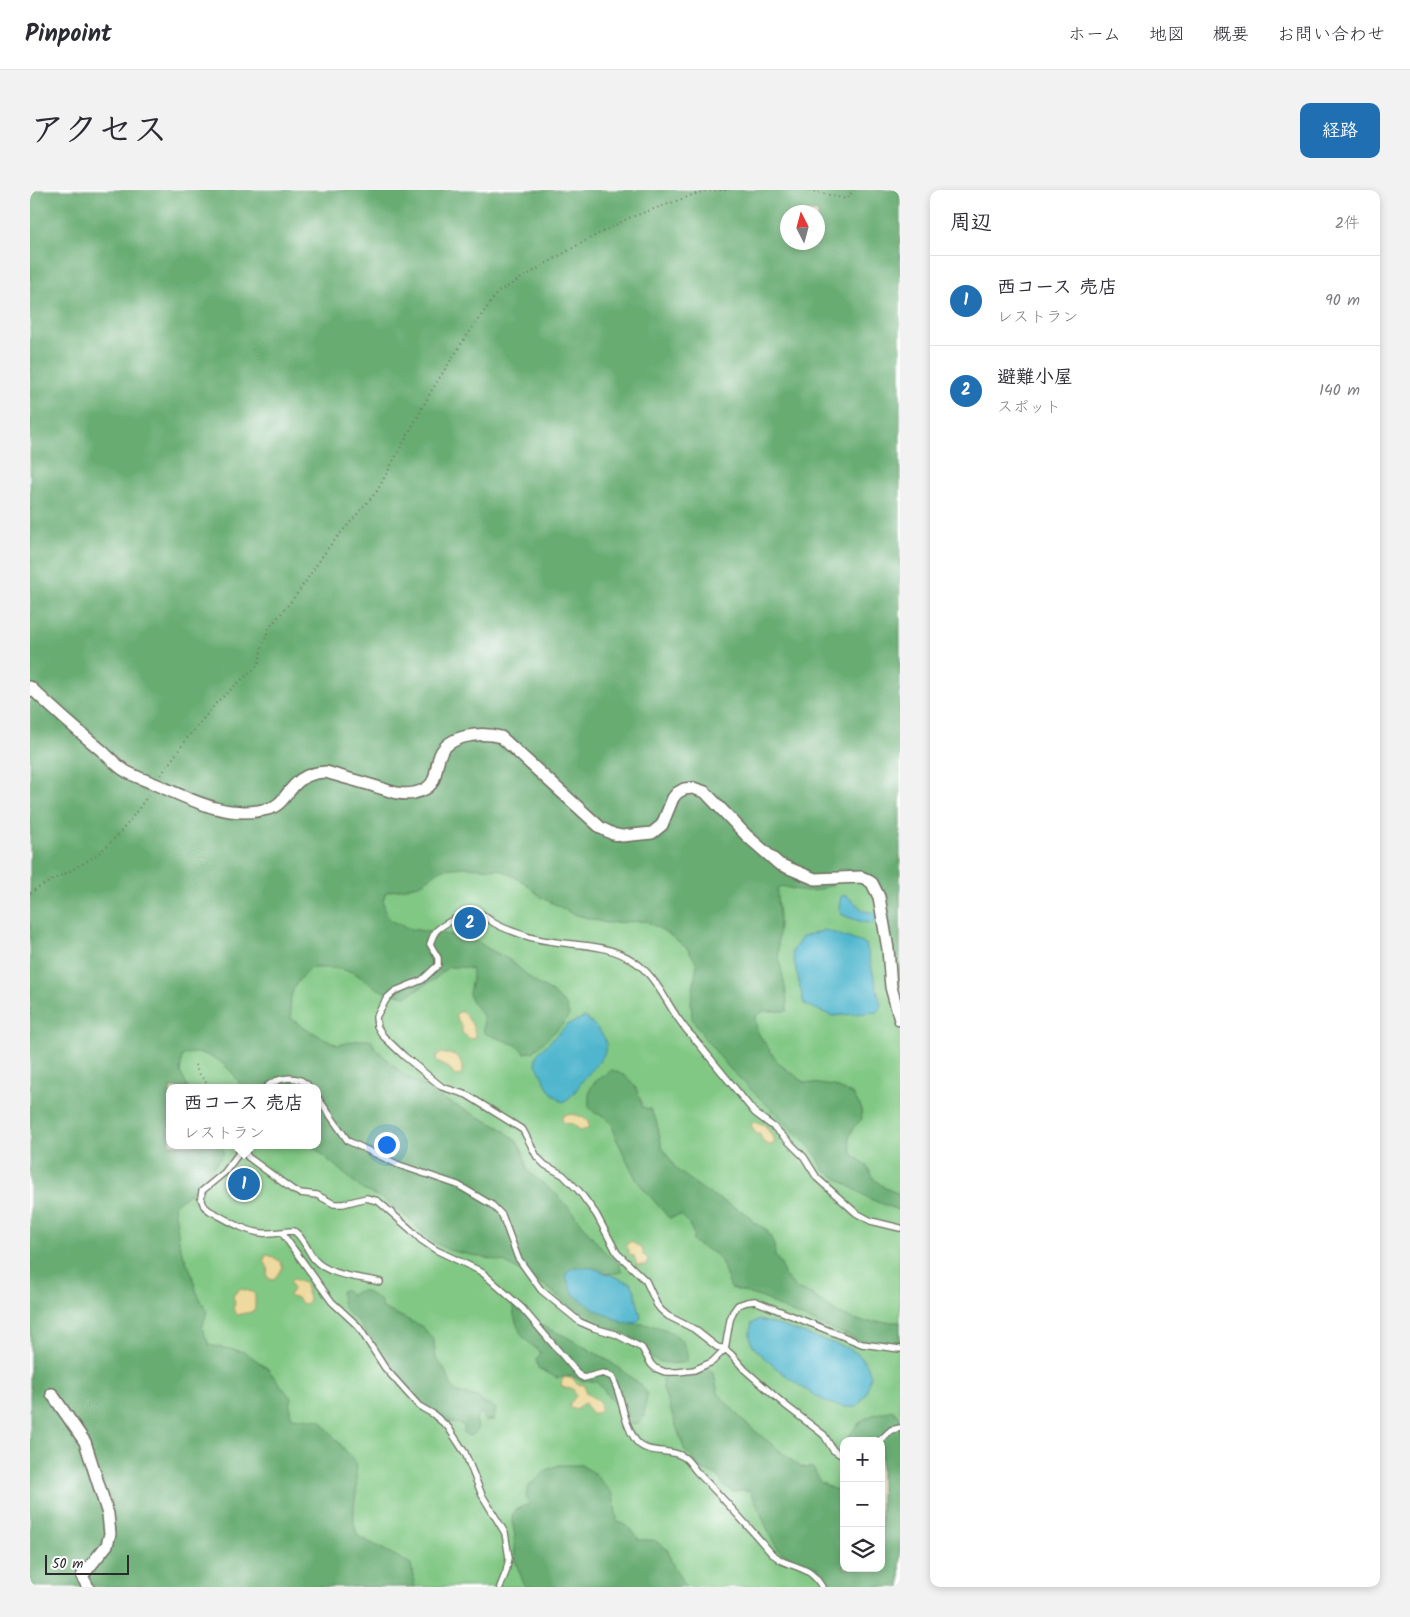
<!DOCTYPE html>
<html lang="ja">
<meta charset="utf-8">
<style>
body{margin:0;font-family:Kalam,"Klee One",sans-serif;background:#f2f2f3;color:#2b2b33}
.controls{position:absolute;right:15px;bottom:15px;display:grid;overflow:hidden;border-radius:10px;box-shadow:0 2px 8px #0003}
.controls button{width:45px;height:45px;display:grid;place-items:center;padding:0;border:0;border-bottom:1px solid #e1e1e2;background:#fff;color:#2b2b33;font:25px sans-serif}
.compass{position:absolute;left:750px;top:15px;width:45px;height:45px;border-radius:50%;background:#fff;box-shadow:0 2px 8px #0003;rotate:354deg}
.scale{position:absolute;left:15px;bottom:12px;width:84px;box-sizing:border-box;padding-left:5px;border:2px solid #2b2b2b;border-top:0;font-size:14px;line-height:18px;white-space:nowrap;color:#2b2b2b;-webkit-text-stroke:4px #fff;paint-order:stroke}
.you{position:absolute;left:356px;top:954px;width:18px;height:18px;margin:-12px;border:4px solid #fff;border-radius:50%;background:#1a73e8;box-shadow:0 0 0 8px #1a73e833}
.badge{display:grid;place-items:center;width:32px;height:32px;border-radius:50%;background:#1f6fb2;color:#fff;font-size:16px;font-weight:700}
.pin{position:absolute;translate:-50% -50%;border:2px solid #fff;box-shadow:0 1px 5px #0006}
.popup{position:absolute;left:136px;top:894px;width:155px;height:65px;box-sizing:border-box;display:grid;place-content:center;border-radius:10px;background:#fff;filter:drop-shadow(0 1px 4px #0005);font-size:16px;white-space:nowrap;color:#7c7c81}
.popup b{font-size:19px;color:#2b2b33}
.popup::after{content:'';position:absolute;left:50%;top:100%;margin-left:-10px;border:10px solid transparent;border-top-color:#fff}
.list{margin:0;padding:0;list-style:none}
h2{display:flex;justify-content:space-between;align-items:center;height:65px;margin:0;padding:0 20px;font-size:21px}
h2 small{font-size:16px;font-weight:400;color:#7c7c81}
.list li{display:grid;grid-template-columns:32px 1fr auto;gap:15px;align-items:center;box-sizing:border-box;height:90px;padding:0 20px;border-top:1px solid #e1e1e2}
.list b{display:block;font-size:19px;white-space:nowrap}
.list p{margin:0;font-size:16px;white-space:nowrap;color:#7c7c81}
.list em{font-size:16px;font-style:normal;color:#7c7c81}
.icon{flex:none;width:28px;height:28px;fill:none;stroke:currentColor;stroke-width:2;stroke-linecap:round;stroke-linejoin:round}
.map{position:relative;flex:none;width:870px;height:1397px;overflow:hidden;border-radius:10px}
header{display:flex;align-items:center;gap:30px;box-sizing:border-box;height:70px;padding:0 25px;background:#fff;border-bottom:1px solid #e1e1e2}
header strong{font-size:24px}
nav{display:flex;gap:28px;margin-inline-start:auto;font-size:18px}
.intro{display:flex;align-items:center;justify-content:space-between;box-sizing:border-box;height:120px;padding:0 30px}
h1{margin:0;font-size:35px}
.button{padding:12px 22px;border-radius:10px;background:#1f6fb2;color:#fff;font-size:18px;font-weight:700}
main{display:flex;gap:30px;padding:0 30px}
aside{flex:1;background:#fff;border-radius:10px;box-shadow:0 2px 8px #0003}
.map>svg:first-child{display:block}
.green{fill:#81c884;stroke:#567a58;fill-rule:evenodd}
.forest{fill:#68ac72;stroke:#4a6c4e;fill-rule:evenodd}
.sand{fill:#eeda9e;stroke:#8c8264}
.water{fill:#4fb6cd;stroke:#3d707c}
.building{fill:#d8a6d2}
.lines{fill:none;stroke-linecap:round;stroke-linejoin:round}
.lane-casing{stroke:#6f6c61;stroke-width:8}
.street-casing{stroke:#6f6c61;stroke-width:14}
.path{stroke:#6f6c61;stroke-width:2;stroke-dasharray:1 4;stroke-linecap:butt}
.lane{stroke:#fff;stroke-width:5.5}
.street{stroke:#fff;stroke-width:11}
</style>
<header>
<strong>Pinpoint</strong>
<nav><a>ホーム</a><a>地図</a><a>概要</a><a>お問い合わせ</a></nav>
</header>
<div class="intro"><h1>アクセス</h1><a class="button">経路</a></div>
<main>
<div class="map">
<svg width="870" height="1397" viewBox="0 0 870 1397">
<rect width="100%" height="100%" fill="#fff"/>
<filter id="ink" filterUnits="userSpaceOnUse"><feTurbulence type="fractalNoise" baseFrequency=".02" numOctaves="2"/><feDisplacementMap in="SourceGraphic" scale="10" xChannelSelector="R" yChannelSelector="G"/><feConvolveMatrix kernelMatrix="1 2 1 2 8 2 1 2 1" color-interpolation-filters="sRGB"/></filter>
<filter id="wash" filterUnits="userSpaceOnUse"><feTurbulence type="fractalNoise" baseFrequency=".0096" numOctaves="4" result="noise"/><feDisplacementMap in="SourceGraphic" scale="20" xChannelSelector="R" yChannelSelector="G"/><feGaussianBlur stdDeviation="1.12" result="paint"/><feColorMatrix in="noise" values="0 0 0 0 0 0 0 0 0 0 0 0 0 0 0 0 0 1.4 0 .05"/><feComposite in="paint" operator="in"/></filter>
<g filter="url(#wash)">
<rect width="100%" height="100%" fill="#eee4c6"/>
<!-- green -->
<path class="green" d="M356,639L809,667L870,702V1397H321L155,1167L90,851ZM140,898H288V955H140ZM814,1251H851V1378H814Z"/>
<!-- forest -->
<path class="forest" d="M0,0H870V814L859,745V706C840,688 836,681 808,679L803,694C783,704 773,702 752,696L747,698C746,709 749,719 749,729C749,743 747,753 749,768C752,786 758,803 757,821H734L725,826L727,841L748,873L774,892L804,896L822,904L831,917L832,929L823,938L819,948L822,964L836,975L844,989L855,998L870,1004V1021L840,1009L794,980L788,968L775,952L699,878L673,846L662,828L661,813L667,774L658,759L637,743L616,731L576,733L543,724L511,707L494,692L469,679L434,677L412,679L389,695L356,702L353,710L355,722L361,731L381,739L443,748L457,758L480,770L506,793L522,802L536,815L539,825L532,835L503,862L495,863L486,855L454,843L453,826L441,810L439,803L442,789V779L430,777H418L405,789L376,806L355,802L348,799L323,782L303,778H281C262,795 259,803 261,828L274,838L308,855L328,850H341L346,859L374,885L401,900L415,910L469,937L485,949L492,960L498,981L527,1005L539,1018L577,1065L589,1073L592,1082C580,1085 574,1083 563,1078L594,1133C618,1133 661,1138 657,1172C643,1175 634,1174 621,1168L616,1158L607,1150L589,1141L570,1137L553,1127L514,1095L474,1072L418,1060L399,1049L379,1029L353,1009L333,1000L281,955H288V898H212C202,876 175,855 152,866L150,882L158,898H140V955H193V965L167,998L144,1015L150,1057L161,1082L167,1103L177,1121L172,1138L179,1155L215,1162L237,1178L261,1208L260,1222L262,1227L290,1230L325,1272L327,1297L324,1316V1334L328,1346L381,1374L385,1397H0ZM758,22H788V52H758Z
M582,880C600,884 609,900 612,917L620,919L626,930L632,957L647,980L675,1001L718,1025L724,1033L736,1039L744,1054L745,1066L751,1074L754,1085L768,1100L781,1104L807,1123L823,1129L833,1132H870V1156L833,1152L755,1120L733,1108L701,1098C697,1090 694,1075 689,1068C685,1062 669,1057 662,1050L664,1045L658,1032L651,1025L639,1028L607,991L586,948L582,934L575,927L565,923L559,917C558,893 563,893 582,880Z
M315,1100L321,1105L326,1102L335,1101L350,1110L353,1118L393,1137L404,1151L406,1169L413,1177L423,1198L428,1203L448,1207L453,1213L460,1214L466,1219L464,1230L455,1231L452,1223H450L446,1229L448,1238L444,1244L439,1246L434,1243V1235C400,1231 373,1197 354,1172C344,1160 338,1145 329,1133C326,1129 323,1128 320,1125C313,1118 311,1111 311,1101Z
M483,1117H488L510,1135L535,1146L579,1171L611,1195L617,1204L614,1226L609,1233L601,1234L567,1192L553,1191L542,1186L527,1188L508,1178L506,1170L511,1163C506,1158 501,1155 496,1150C489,1144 483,1126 483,1117Z
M677,1178L684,1184L688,1203L714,1232L770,1277L783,1278L790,1292L805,1300L814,1293V1378H851V1251H816C832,1226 835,1227 862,1220L870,1227V1397H798C789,1373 784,1375 762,1367C759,1366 754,1364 751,1362C740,1352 729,1315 719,1300L702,1301L694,1296L687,1285L669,1279L662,1268L655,1261L633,1199L632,1189C644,1181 654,1188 665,1184C669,1183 673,1180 677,1178Z
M529,1275H551L564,1283L583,1304L587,1330L601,1339L609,1350H624L638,1360L641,1371L656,1397H495L485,1370V1346L482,1331L483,1322L500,1313L496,1308L498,1297L517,1280Z"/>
<!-- sand -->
<path class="sand" d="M429,822H433L442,834L446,847C440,851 438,847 432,843V837L425,825Z
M412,863C416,865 422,863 425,865C431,868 434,879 431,885L425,886L419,878L407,872L406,866Z
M537,924L547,925L558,930L559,938L551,941L543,934L534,933L532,930V927Z
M727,932L735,935L745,951L744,954L739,955L733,952L730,944H726L721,935L722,933Z
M601,1051L613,1060V1065L617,1067L618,1070L616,1075H607L604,1066L599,1064L596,1055Z
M239,1065L250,1071L253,1078L243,1090L238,1088L237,1085L238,1078L234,1071L235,1066Z
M263,1089L274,1092L279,1109L277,1113L272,1114L267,1108L260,1107L259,1105L263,1100L260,1092Z
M211,1099L222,1102L225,1105V1119L221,1122L207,1125L203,1119L205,1113L203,1106L208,1100Z
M535,1187L544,1189L547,1194L555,1195L556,1203C564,1209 571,1209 571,1220L567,1223H561L555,1213L549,1216L547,1220L540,1218L539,1215L546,1206L543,1199L534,1198L531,1195L532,1190Z"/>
<!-- water -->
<path class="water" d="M816,705L834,721L845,723L846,728L843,734L832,732L812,725L809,718L811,706Z
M795,740L836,754L851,816L847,822L802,826L774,814L762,762L772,747Z
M555,827C589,855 577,863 553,890C546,899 543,908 532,912L519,900L506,874V869L508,863L537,835Z
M546,1077L563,1078L601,1093L605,1101L611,1128L606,1133H594L566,1120L544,1105L536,1088V1084L540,1079Z
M729,1130L751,1136L818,1158L829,1165L837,1174L841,1186L836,1204L827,1217C816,1218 807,1216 797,1212C781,1205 727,1167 721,1152C719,1145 720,1140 722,1133Z"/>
<g id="blocks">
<!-- building -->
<path class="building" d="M210,982L226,993L217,1005L201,995Z"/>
</g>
</g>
<g filter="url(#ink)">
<use href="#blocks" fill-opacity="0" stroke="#6f6c61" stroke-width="1"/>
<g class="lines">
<!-- lane casing -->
<g class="lane-casing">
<path id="lane" d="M235,898C247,887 270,883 280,898
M288,908L318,951L369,975L428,995L462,1015L472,1025L488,1068L511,1100L550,1132L564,1138L585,1144L612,1158L621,1174L625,1178L635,1182H648L664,1180L682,1172L695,1159L700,1130L703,1122L708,1115L717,1112L725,1111L832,1154L870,1159
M211,955L218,967L263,1000L270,1003L287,1005L304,1014H313L336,1008L348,1011L381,1040L391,1050L406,1060L448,1080L454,1084L492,1118L550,1186L554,1188L573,1183L582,1187C593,1207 592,1231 606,1251C617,1265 638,1258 652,1266C659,1269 662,1277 667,1282C693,1308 718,1336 742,1364C746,1366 749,1369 752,1371C770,1379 781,1378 792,1397
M212,959L195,982L172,1001L171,1008L174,1016L180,1021C196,1029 213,1041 232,1043C243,1044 253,1041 264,1041C274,1048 277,1060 284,1069C298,1086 330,1087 350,1092
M252,1043L302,1112L328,1136L355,1178L389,1216L403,1224L418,1237L435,1263L452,1305L475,1343L479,1368L476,1382L470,1397
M849,1251L861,1240L870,1238
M814,1267L803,1260L794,1245L755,1215L715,1180L701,1164L695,1159L687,1157L664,1139L638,1126L631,1120L627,1115L616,1091L587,1063L566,1024L549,1001L533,985L515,975L507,967L493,940L437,905L412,897L374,866L353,846L347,836L346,827L357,808L365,801L392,790L408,775V768L400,754C402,749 403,744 407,740C415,733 433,724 444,723C451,722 456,727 461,731C470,738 485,742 496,746C532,758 572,749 605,772C631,790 640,825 663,847L725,923L745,938L774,967L787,988L826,1023L841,1031L870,1038"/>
</g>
<!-- street casing -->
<g class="street-casing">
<path id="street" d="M0,497C23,519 47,540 71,560C79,567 88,577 97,582C108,588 121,592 132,597C165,612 200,629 238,619C260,614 258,583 296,582C312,587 328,591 344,596C358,600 369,606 384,603C410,597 403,583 410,565C419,544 452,542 471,547L571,638L583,644L592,646L622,643L632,635L643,608L647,603L654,599L663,598L675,602L717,646L749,674L785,689L831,687L836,689L842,693L849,707L858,759L861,797L870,830
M22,1204L55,1252L78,1324L80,1344L77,1355L52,1386L58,1397"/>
</g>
<!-- path -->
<path class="path" d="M779,0L816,9L824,0
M131,585L158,547L187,512L229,474L231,459L239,438L267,404L298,358L347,301L403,198L435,148L468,102L553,52L599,28L674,1L698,0
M0,703C18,691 38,683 57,671C83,656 102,628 119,604
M165,875L168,882L180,898"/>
<!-- lane -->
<use href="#lane" class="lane"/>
<!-- street -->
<use href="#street" class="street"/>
</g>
</g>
</svg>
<div class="controls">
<button>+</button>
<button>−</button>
<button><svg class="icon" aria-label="layers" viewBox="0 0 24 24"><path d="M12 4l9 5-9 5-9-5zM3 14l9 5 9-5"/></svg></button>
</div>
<svg class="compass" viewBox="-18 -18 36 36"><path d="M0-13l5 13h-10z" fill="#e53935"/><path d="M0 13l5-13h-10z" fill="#7c7c81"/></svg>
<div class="scale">50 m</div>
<div class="you"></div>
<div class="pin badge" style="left:214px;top:994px">1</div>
<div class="popup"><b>西コース 売店</b>レストラン</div>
<div class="pin badge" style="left:440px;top:733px">2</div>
</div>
<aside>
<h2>周辺<small>2件</small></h2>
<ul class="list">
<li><span class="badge">1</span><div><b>西コース 売店</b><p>レストラン</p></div><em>90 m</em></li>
<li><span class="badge">2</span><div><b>避難小屋</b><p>スポット</p></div><em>140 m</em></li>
</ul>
</aside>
</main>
